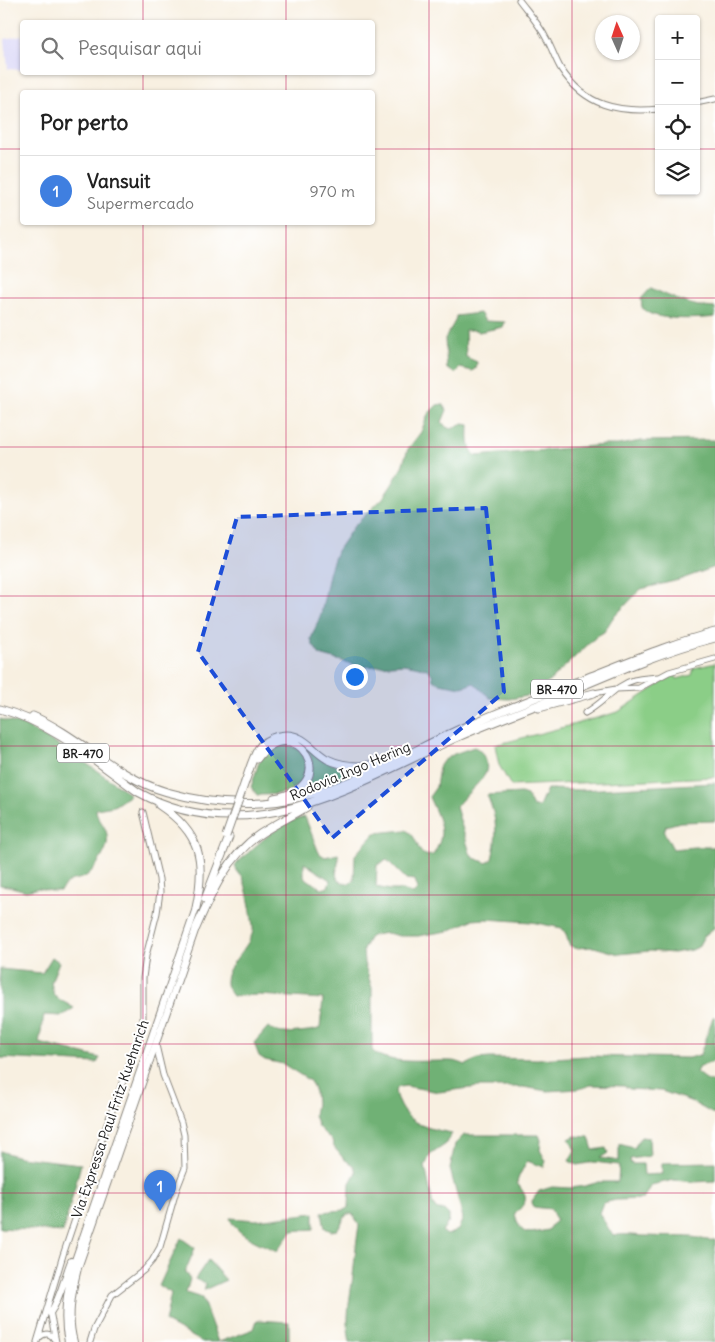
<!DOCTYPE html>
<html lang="pt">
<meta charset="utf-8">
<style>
body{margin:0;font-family:Delius,sans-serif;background:#f6f6f6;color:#222}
.controls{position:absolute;right:15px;top:15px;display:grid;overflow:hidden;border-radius:5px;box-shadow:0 1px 4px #0004}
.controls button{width:45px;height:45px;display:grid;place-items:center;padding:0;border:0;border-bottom:1px solid #e0e0e0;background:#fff;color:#222;font:25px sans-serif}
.compass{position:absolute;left:595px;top:15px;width:45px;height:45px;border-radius:50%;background:#fff;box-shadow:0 1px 4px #0004;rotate:357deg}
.you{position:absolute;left:354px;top:676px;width:18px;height:18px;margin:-12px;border:4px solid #fff;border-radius:50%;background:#1a73e8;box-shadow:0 0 0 8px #1a73e833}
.badge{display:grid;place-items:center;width:32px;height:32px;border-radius:50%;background:#db2777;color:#fff;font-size:16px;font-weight:700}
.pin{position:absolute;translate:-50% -41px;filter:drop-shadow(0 1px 2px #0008)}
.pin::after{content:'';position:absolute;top:26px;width:18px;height:15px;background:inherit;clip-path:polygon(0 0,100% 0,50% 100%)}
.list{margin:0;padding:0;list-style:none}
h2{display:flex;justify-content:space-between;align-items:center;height:65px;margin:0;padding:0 20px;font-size:21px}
h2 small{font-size:16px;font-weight:400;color:#767676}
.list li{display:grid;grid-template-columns:32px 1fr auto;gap:15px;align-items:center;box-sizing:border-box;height:70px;padding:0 20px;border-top:1px solid #e0e0e0}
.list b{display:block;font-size:19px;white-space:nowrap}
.list p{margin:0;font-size:16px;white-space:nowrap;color:#767676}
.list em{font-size:16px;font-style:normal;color:#767676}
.icon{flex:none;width:28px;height:28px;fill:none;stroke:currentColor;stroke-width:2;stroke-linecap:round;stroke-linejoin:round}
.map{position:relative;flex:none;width:715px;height:1342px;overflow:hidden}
.search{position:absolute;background:#fff;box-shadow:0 1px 4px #0004;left:20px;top:20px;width:355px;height:55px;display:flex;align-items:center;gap:12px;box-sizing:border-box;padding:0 18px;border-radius:5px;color:#767676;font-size:19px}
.panel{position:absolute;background:#fff;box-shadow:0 1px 4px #0004;left:20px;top:90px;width:355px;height:135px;border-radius:5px}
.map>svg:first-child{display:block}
.built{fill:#d9d6f7}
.green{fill:#8bce87;stroke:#547552}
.forest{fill:#70b174;stroke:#466648;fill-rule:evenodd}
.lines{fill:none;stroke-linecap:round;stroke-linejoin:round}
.minor-casing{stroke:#8a867e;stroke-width:7}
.major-casing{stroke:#8a867e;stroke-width:8}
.highway-casing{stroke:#8a867e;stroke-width:9}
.minor{stroke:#fff;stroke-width:5}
.major{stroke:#fff;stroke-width:6}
.highway{stroke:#fff;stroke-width:7}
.highway-bridge-casing{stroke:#8a867e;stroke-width:9;stroke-linecap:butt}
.highway-bridge{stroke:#fff;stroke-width:7}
.marked{fill:#1d4ed8;fill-opacity:0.2;stroke:#1d4ed8;stroke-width:4;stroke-dasharray:10 6;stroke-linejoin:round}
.grid{fill:none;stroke:#c2185b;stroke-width:1;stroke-opacity:0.55}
.labels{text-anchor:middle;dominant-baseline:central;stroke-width:4;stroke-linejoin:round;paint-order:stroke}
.shield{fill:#fff;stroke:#606060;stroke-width:1}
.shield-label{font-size:12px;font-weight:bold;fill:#1c1c1c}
.street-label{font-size:14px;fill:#1c1c1c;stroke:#fff}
</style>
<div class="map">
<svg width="715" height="1342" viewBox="0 0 715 1342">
<rect width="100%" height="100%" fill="#fff"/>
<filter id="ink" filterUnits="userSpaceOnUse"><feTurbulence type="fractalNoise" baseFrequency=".02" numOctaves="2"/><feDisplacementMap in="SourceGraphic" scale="10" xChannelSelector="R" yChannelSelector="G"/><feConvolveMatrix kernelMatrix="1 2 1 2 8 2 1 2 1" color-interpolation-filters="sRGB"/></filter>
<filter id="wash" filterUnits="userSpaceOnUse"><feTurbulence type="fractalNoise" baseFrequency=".0096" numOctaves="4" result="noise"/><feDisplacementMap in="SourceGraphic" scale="20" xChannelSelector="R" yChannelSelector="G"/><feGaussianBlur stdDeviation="1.12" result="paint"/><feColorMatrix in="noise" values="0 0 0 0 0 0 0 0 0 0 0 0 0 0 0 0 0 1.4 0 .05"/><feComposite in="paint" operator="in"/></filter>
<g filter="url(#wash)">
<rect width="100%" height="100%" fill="#f8f0e1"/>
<!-- built -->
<path class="built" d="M22,35V70L8,69L5,39Z"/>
<!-- green -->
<path class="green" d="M715,663V777L511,786L499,765L495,745L572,725L618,712L675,674L677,679L692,675L694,668Z"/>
<!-- forest -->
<path class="forest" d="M651,288C673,298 691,307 715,308V317C701,319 649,322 642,307C641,304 642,302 641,299Z
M480,313L485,321L505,322L503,327L479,332L475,330H465L466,357L477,362L476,368L472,371L460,368L455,373L447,369L445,339L455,321L456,316Z
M443,404L447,410L442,422L446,427L451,429L463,424L469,425C469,436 467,448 476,456L604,445H618L641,441L715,440V567L679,580L641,589L612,619L604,632L597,636L540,690L528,696L509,699L490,698L474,683L462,687L439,683L433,680L432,674L427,669L415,666L403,664L363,667L320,655L313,645L311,639L321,614L330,570L337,551L354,526L383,498L391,486L401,469L408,449L421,432L428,414L437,405Z
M0,719L23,725L67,750L122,788L130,795L114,806L96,809C96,821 110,826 107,844C106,853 93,872 86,876C72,883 73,875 60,891H50L39,888L26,891L8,886L0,885Z
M278,738H296L328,762L350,770L359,771L338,781L300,794C316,780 318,749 295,740C285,737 273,742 264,747Z
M280,745C285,745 291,745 296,748C309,755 309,775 298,785C288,795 269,795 257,795L251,787L259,762L266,752Z
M474,747C483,750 490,764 485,774C482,781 463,797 456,807L470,853L474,858L487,863L492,859C498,833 497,819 487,795L521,793L527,795L533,807H539L547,789L580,790L715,783V821L680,822L666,826L664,832L673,849L694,847H715L714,928L704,936L698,947L692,950L673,953L650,951L619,954L594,947L575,948L569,945L566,934L562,928L531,922L486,919L472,920L448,931L418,936H400L387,933L374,935L369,938L363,950L364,963L372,988V1050C385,1066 431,1060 451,1061C456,1061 461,1063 466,1065L478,1059L490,1058L537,1059L586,1056L688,1058L700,1055L713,1017H715V1061L699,1067L696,1072L706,1080L715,1083V1115L690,1101L673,1095L661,1091L630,1089L624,1086L591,1085L579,1089L547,1091L523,1087H478L439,1092L406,1086L399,1087L395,1091C401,1123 425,1128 452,1133L446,1144L430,1155L425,1166L433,1205L437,1210H444L449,1215V1221L442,1231L447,1235L458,1230L463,1218L450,1169L455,1144L464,1135H539L541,1140L540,1150L546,1161L544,1167L527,1161C524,1168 518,1176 517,1183C529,1199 528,1200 515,1214C521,1237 527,1234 548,1230L556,1220L551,1209L533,1207L532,1201L539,1191L552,1187L570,1188L585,1186L599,1182H618L619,1165L594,1162L577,1165L569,1161L575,1150L569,1139L575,1136L589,1137L593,1150L606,1148L608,1153L600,1158L619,1161V1144L634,1148L641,1137L649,1138L650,1156L630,1159L631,1164H643L644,1175L662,1174V1163L715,1162V1181L694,1182L674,1180L651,1185L643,1199L616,1200L603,1203L599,1213L613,1236C625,1233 636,1236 648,1236C663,1237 678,1236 692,1237C701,1238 705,1241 715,1240V1342H350C345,1320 350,1298 353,1276C355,1258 356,1242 359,1225L353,1214H347L337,1230L331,1231L325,1228L322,1212L344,1210L349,1207L350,1183L356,1172L354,1166L344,1159L334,1147L332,1141L318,1127L314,1115L316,1104L315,1092L310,1081L283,1064L265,1060L259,1056L254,1043L268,1027C272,1029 278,1033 283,1033C289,1033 317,1031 320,1028L323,999L259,995L233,996C230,992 226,988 226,983C225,965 249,949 253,931C254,926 247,887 244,881C242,874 236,873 235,865C256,846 277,823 305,817L319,853L325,857L338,854C341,868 327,880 349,884L354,880L355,855L375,833L406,830C406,830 412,834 412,835C420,844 417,858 433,855C448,832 439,820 429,797L436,787L439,767L443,761L454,754ZM387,860L406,879L415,880L418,889L413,894L403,890H390L376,887L377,865ZM304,863L330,880L328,887L322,889L304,877Z
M52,957L59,962L51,982L54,996L74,1008L62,1016L44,1015L39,1043L100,1058L97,1063L0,1058V969L42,973Z
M0,1151L19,1157L81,1164L63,1232L0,1228Z
M314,1213V1229L292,1231L277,1251C262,1244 236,1236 230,1218L256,1220Z
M181,1238L195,1248L185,1272L190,1279L186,1293L202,1298L218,1342H200L199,1340L165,1322L171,1293L159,1286Z
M208,1260L226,1280L204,1290L206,1284L195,1279Z
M257,1320L289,1322V1342H219L254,1329Z"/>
</g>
<g filter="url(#ink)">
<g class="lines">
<!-- minor casing -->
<g class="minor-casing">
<path id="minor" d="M519,0C528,12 539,24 546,38C552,48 555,59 561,69C585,106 618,113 659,109
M696,103L715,99
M594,693L616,689L639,688L669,672L715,659
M585,713C603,704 615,685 634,680C642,678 650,678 658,677
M50,1311L56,1342
M38,1339C43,1333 50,1332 54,1339
M37,1342L63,1255L108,1121L136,1047L143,1023V978L146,956L157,913L160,892L159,879L143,812
M90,1342L94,1329L112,1295L144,1270L152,1261L160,1247L176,1191L185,1168L184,1135L181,1122L163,1075L156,1045"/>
</g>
<!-- major casing -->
<g class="major-casing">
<path id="major" d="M50,1313C61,1298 64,1278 71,1261
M68,1342C62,1316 67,1292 73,1266L196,908
M74,1342C67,1317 72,1292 78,1268L196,928"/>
</g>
<!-- highway casing -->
<g class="highway-casing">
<path id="highway" d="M539,708L594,693
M0,709C52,723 95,761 138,792C251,854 355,783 458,737C489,723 521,712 552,699C606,676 659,652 715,638
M33,716C81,737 115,777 167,792C213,805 263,808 309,795C366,780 418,747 471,724C511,707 551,692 591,676C632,660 672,643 715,632
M257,759C294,707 346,786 274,798
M245,782C249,771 252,759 258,749C266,737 286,731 299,738C310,743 316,753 327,759C343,767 362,767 379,764
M159,805C201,833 206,860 196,908
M205,899L229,837
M196,928C211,894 228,856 260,834C275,824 292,816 307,807"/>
</g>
<!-- minor -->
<use href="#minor" class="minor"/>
<!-- major -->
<use href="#major" class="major"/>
<!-- highway -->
<use href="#highway" class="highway"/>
<!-- highway-bridge casing -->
<g class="highway-bridge-casing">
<path id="highway-bridge" d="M226,836L245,782"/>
</g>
<!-- highway-bridge -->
<use href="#highway-bridge" class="highway-bridge"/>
</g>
</g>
<!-- marked area -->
<path class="marked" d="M486,508L504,692L332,838L198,652L237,517Z"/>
<!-- grid -->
<path class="grid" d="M143,0V22M286,0V22M429,0V1342M572,0V1342M143,72V92M286,72V92M0,149H22M372,149H659M696,149H715M143,222V1342M286,222V1342M0,298H715M0,447H715M0,596H715M0,746H715M0,895H715M0,1044H715M0,1193H715"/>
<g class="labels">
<!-- shield labels -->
<g class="shield">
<rect x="531" y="679.5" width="52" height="19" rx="4"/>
<rect x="57" y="743.5" width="52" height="19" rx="4"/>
</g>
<g class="shield-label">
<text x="557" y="689">BR-470</text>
<text x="83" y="753">BR-470</text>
</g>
<!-- street labels -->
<g class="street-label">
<text transform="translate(350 771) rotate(-23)">Rodovia Ingo Hering</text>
<text transform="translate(110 1119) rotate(-71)">Via Expressa Paul Fritz Kuehnrich</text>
</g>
</g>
</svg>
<div class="controls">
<button>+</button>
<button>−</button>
<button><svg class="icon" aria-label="locate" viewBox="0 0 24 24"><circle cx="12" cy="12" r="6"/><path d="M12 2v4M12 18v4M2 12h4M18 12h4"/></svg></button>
<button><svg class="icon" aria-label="layers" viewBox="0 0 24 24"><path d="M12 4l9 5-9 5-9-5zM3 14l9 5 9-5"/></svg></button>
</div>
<svg class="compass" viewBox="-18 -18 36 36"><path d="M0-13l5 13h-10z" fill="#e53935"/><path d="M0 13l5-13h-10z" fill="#767676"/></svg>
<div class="you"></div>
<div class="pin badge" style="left:160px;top:1211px;background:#3f7fe0">1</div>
<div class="search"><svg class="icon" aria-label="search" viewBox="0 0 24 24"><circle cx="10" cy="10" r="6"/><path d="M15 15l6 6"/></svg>Pesquisar aqui</div>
<section class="panel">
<h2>Por perto<small></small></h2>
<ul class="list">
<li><span class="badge" style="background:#3f7fe0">1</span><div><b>Vansuit</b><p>Supermercado</p></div><em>970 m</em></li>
</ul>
</section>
</div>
